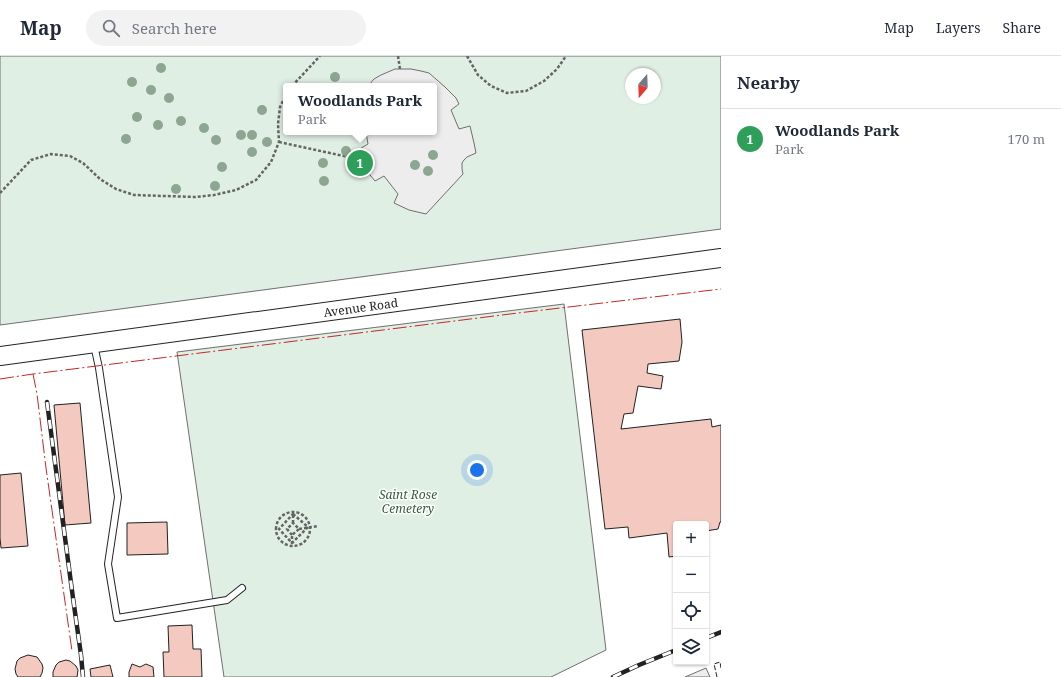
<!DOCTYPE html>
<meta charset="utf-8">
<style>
body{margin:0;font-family:"Noto Serif",serif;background:#f2f2f3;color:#1f2937}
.controls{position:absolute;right:12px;bottom:12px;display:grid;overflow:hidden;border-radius:4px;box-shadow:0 1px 3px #0004}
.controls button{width:36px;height:36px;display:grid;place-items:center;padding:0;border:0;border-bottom:1px solid #e0e1e3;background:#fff;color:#1f2937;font:20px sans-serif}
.compass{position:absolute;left:625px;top:12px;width:36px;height:36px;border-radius:50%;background:#fff;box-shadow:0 1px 3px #0004;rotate:199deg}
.you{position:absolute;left:477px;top:414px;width:14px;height:14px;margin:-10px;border:3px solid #fff;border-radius:50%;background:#1a73e8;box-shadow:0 0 0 6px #1a73e833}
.badge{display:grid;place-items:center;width:26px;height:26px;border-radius:50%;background:#c62828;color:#fff;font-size:13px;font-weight:700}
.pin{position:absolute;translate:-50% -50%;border:2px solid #fff;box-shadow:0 1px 4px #0006}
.popup{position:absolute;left:283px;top:27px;width:154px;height:52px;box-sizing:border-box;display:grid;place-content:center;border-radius:4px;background:#fff;filter:drop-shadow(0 1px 3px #0005);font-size:13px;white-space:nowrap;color:#747a83}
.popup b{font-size:15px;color:#1f2937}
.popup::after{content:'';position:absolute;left:50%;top:100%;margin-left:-8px;border:8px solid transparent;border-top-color:#fff}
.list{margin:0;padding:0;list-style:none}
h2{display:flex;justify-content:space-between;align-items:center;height:52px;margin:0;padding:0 16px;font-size:17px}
h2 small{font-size:13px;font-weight:400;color:#747a83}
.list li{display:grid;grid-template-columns:26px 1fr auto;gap:12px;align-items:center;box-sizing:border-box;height:60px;padding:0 16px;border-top:1px solid #e0e1e3}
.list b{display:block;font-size:15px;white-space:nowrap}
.list p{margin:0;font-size:13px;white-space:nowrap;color:#747a83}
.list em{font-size:13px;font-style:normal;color:#747a83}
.icon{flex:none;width:22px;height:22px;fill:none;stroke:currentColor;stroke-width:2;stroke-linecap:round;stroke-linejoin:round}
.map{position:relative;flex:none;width:721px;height:621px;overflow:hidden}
header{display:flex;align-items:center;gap:24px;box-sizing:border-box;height:56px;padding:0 20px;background:#fff;border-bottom:1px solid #e0e1e3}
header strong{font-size:19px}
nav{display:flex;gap:22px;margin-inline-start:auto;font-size:14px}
.search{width:280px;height:36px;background:#f2f2f3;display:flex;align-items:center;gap:10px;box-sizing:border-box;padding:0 14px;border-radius:22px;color:#747a83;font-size:15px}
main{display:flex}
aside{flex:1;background:#fff}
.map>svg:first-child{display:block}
.green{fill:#e0efe3;stroke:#6f6f6f;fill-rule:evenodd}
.parking{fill:#ededed;stroke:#6f6f6f}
.building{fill:#f3c9c0;stroke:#222}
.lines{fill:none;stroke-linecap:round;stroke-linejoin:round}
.service-casing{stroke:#222;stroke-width:8}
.primary-casing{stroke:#222;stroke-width:20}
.path{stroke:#646464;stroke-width:2.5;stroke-dasharray:3 2;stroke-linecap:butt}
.service{stroke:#fff;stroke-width:6}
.primary{stroke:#fff;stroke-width:18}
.rail-casing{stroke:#222;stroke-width:4.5}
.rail{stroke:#fff;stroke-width:3;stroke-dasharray:9;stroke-linecap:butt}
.fence{stroke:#222;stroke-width:1;stroke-dasharray:5 2;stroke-linecap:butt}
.power{stroke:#c62828;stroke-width:1;stroke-dasharray:14 3 2 3;stroke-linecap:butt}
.tree{fill:#8da692}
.labels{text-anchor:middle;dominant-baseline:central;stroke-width:3;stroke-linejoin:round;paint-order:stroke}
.street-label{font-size:12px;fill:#222;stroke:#fff}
.park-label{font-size:12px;font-style:italic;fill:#2f5e38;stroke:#fff}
</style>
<header>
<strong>Map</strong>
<div class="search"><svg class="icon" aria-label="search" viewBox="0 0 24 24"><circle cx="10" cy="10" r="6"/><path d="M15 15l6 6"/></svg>Search here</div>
<nav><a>Map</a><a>Layers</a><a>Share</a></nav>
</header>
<main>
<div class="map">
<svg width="721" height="621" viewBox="0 0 721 621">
<rect width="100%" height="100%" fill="#fff"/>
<!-- green -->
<path class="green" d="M0,0H721V173L0,269ZM631,18H655V42H631ZM286,30H434V76H286Z
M564,248L606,594L551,621H224L177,296Z"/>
<!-- parking -->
<path class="parking" d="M395,13H411L421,15L429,17L445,31L456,42L459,48L451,54L459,73L470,70L474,87L476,97L467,101L464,104L462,107V113L463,118L426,158L409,154L394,147L398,138L384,120L375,125L370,119L365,111L358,94L368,88L366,76H434V30H368L374,23L381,19Z
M706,612L710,621H685Z"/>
<!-- building -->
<path class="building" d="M680,263L682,286L679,305L648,308L647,317L663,320L661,333L638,330L633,357L624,358L621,373L711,363L712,371L721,369V466H720L718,473L706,475V468H676V500L669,501L667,477L629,482L628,471L605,473L582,274Z
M80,347L91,467L65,469L54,349Z
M21,417L28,490L1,492L0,482V419Z
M167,466L168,498L127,499V467Z
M192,569L193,593H201L202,621H164L163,596H169L168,570Z
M28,599L37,601L42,608L43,612L42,617L40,621H18L16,618L15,613L17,605L20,602Z
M66,604L70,605L76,610L78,614L77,621H53V616L56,609L59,606Z
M132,608L140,611L146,608L153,611L154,621H129V616Z
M110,609L113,621H91L90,613Z"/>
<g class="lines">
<!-- service casing -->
<g class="service-casing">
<path id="service" d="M94,289L99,312L118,441L108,508L117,562L227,544L242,532"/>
</g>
<!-- primary casing -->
<g class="primary-casing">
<g id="primary">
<path id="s1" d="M0,300L721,202"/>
</g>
</g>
<!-- path -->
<path class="path" d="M398,0L400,13
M467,0L478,19L491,30L507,37L526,35L544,25L557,13L566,0
M292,30L320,0
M279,86L339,99L361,103
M0,137L31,104L51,98L70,100L83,107L100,123L116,133L134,139L195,141L214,139L236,134L256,124L271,106L279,86L278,68L280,51L286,39
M276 473a17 17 0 1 1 34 0a17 17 0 1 1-34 0Z
M293,458L308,471L292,487L279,473Z
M293,467V458
M299,473L318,470
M292,488V479L299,473L293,467L287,473L292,479"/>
<!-- service -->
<use href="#service" class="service"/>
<!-- primary -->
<use href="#primary" class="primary"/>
<!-- rail casing -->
<g class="rail-casing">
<path id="rail" d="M47,346L73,542L81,599L83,621
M706,582L721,576
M613,621L639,609L676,594"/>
</g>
<!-- rail -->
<use href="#rail" class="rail"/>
<!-- fence -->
<path class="fence" d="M717,621L714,608L720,606L721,612"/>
<!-- power -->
<path class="power" d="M33,318L37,338L46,412L72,595
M0,323L33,318L518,257L721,233"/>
</g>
<!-- trees -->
<g class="tree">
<circle cx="161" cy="12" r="5"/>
<circle cx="335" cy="21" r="5"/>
<circle cx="132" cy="26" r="5"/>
<circle cx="151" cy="34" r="5"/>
<circle cx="169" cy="42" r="5"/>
<circle cx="262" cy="54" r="5"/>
<circle cx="137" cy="61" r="5"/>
<circle cx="181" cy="65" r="5"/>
<circle cx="158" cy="69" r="5"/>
<circle cx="204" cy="72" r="5"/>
<circle cx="241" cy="79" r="5"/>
<circle cx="252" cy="79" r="5"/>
<circle cx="126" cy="83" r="5"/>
<circle cx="216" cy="84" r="5"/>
<circle cx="267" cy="86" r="5"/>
<circle cx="346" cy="95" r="5"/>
<circle cx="252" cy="96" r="5"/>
<circle cx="433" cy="99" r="5"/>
<circle cx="323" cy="107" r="5"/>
<circle cx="415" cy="109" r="5"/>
<circle cx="222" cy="111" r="5"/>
<circle cx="428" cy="115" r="5"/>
<circle cx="324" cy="125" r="5"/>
<circle cx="215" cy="130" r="5"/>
<circle cx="176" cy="133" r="5"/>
</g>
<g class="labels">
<!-- street labels -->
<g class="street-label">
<text stroke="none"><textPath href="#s1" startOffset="364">Avenue Road</textPath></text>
</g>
<!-- park labels -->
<g class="park-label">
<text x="408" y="438">Saint Rose<tspan x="408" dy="14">Cemetery</tspan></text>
</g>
</g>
</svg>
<div class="controls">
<button>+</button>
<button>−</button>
<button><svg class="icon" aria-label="locate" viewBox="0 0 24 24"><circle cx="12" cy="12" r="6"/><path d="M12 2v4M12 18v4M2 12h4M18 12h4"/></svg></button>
<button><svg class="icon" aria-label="layers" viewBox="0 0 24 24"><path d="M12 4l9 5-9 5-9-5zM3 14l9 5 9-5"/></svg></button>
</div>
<svg class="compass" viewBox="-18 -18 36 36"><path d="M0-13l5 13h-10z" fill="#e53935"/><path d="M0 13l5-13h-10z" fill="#747a83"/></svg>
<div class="you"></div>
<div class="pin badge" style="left:360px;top:107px;background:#2e9e5b">1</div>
<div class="popup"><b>Woodlands Park</b>Park</div>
</div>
<aside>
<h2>Nearby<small></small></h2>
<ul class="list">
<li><span class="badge" style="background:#2e9e5b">1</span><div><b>Woodlands Park</b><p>Park</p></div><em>170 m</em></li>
</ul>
</aside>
</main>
